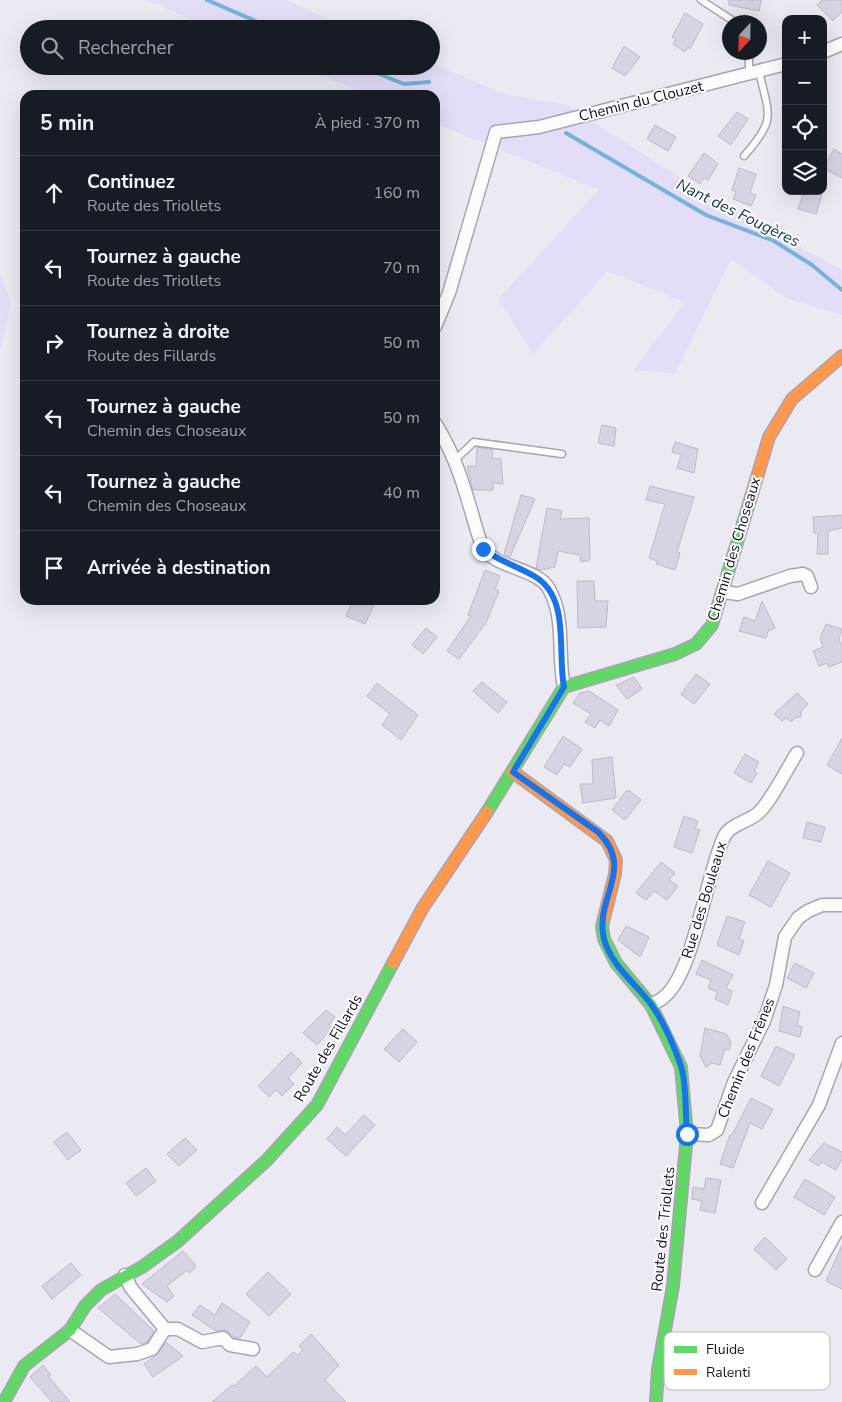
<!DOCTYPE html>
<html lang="fr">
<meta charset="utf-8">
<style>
body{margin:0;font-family:"Nunito Sans",sans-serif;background:#242831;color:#f1f3f6}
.controls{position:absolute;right:15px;top:15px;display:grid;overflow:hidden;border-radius:10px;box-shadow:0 5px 20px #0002}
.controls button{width:45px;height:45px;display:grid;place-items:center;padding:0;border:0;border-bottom:1px solid #363941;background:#171b24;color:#f1f3f6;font:25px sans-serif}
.compass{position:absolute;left:722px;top:15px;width:45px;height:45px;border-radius:50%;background:#171b24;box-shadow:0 5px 20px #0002;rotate:202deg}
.stop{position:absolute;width:15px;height:15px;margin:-11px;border:4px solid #1a73e8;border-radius:50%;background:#fff}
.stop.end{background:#1a73e8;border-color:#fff;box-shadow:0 1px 5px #0008}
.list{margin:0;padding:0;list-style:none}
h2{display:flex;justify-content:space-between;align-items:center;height:65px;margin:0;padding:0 20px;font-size:21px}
h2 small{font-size:16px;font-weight:400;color:#9ea1a6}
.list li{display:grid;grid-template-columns:32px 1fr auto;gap:15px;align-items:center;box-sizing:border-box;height:75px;padding:0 20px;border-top:1px solid #363941}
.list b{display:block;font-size:19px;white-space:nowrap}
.list p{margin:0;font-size:16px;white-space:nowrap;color:#9ea1a6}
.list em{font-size:16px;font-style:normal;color:#9ea1a6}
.icon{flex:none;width:28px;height:28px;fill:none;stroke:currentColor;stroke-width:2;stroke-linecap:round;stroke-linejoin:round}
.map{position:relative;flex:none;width:842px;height:1402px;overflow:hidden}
.search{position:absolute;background:#171b24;box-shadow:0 5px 20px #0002;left:20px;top:20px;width:420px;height:55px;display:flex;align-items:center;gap:12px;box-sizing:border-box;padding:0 18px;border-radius:28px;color:#9ea1a6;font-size:19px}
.panel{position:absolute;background:#171b24;box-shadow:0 5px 20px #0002;left:20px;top:90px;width:420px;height:515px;border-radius:15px}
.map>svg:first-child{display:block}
.green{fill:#e4ddf8}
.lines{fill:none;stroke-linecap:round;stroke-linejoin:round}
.stream{stroke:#75b3da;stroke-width:4}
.building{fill:#d7d3e2;stroke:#bdb9ca}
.lane-casing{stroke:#a8a4b3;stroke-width:9}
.street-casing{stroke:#a8a4b3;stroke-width:15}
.fast-casing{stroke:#a8a4b3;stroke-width:14}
.slow-casing{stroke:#a8a4b3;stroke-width:14}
.lane{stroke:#fcfcfd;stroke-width:6}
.street{stroke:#fcfcfd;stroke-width:12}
.fast{stroke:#63d668;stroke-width:11}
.slow{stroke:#ff974d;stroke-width:11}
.route{stroke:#1a73e8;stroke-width:6}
.labels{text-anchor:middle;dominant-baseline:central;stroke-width:4;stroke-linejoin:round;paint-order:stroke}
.street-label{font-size:15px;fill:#170e27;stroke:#fff}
.water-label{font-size:16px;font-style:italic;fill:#143a50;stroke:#fff}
.key{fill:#fff;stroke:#b9b7be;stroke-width:1}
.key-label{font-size:14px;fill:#170e27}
</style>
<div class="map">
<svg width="842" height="1402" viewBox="0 0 842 1402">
<rect width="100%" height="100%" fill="#ebeaf2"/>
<!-- green -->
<path class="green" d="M146,0H287L349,29H213Z
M431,63L504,94L566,105L725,206L842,270V315L788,299L731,259L675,374L633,370L685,303L608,271L533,354L498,299L599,190L435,123V95H367L300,66H431Z
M0,272L11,303L0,352Z"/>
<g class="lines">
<!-- stream -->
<path class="stream" d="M207,0L274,29
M359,66L404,84L429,82
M566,133L706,215L774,241L812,265L842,290"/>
</g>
<!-- building -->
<path class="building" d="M729,0H761L759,11L729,5Z
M822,0H842V12L833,21L817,5Z
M685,13L703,24L690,49L688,47L685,52L673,44L676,40L672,37Z
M624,46L640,57L625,76L612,68Z
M737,112L748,119L731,145L718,136Z
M655,125L676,137L668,151L647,139Z
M834,149L842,154V178L823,168Z
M704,153L718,164L708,180L704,178L700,184L688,176Z
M739,168L756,174L750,193L756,195L751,206L733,199L736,192L732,190Z
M804,191H823L816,214L798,209Z
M602,425L616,428L614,446L598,443Z
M675,442L698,449L694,473L677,468L681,455L672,452Z
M477,447L493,450L492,458L501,459L503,484L493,483V490H473L467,466H476Z
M650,486L694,497L677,552L680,553L675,570L656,564L657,561L649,558L665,504L646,500Z
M521,495L535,499L510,557L504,554Z
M547,508L562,511L560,519L589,518L590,560L581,562L580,555L558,551L555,567L541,570L536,568Z
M842,515V528L828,531V554H817L818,533H814L813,517Z
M485,570L500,576L495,589L499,591L486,623L459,659L447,651L471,616L468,615Z
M577,581H594L595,601H608L606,627L578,628Z
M353,600H376L365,624L346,616Z
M762,601L775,628L768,631L766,638L739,631L744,617L755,621Z
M826,624L842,629L839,639L842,647V662L829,667L827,663L819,666L813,651L823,647L820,638Z
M426,628L437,637L423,654L412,645Z
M696,674L710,684L694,704L681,694Z
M634,677L642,689L627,699L616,685Z
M482,682L507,702L498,713L473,691Z
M377,683L418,715L401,740L382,725L390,714L367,696Z
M589,691L618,710L609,726L600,720L595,728L585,722L591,714L573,703L580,693Z
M797,693L808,704L801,712V717L795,718L791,722L786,718L782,721L774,714Z
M563,736L582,749L570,767L564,764L557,775L544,767Z
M842,738V774L827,765Z
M745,754L759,762L754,771L757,773L751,783L734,773Z
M612,757L616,798L583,803L580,784H593L592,760Z
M626,791H630L641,800L625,820L612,810Z
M684,816L698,821L695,829L700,830L692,853L674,847Z
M807,822L825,827L821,842L803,838Z
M768,861L790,873L771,907L749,895Z
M661,862L675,873L669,880L678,886L667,900L654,891L646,900L636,893Z
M727,916L745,922L739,938L744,941L739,955L717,945Z
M626,926L649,937L640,957L618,940Z
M702,960L733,975L726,988L732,991L728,1005L715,999L717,992L708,988L711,980L696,974Z
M795,963L814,973L806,988L787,978Z
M783,1006L800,1012L797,1025L802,1027L800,1037L779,1031Z
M326,1010L335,1017L329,1025L332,1028L317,1045L303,1033Z
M705,1028L726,1034L731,1042L729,1050L725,1049L720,1065L712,1063L706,1067L700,1056Z
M403,1029L417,1042L399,1062L384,1049Z
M776,1046L795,1055L779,1086L761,1076Z
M291,1052L302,1063L288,1078L294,1084L282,1096L276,1090L269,1097L258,1086Z
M751,1098L773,1109L762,1129L750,1123L733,1168L720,1164L730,1135H732Z
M364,1115L375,1125L346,1156L327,1139L337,1127L345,1135Z
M67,1132L81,1150L68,1160L54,1142Z
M185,1138L197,1150L179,1166L167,1154Z
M824,1143L842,1152V1159L836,1170L822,1162L819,1166L809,1160Z
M146,1168L156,1181L136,1196L126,1183Z
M706,1178L721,1180L715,1213L700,1210L702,1201L692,1199L693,1187L704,1189Z
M805,1179L835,1197L824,1215L794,1197Z
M765,1237L787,1259L776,1270L754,1249Z
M842,1245V1289L826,1281Z
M183,1251L195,1264V1268L189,1273L187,1270L167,1286L174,1296L167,1302L142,1284Z
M71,1263L81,1275L52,1299L42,1286Z
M268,1272L291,1294L269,1316L246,1294Z
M115,1294L154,1331L147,1342L141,1344L98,1308Z
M222,1303L250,1322L240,1338L234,1337L226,1330L216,1331L192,1315L200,1305L215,1315Z
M311,1334L339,1365L325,1380L346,1402H212L232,1385L234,1386L256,1366L267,1377L293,1352L298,1355L303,1349L299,1346Z
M166,1342L183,1356L153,1377L144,1364L158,1354Z
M43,1365L51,1375L49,1377L70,1402H52L30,1377Z"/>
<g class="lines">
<!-- lane casing -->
<g class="lane-casing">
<path id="lane" d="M701,0L735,22
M749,52V74
M744,156C777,119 769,116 759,71
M456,459L474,442L562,454"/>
</g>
<!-- street casing -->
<g class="street-casing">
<path id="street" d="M823,52L842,44
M435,327L449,293L496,132L539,127L786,64
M435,423C452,450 461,476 470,507C474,519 477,535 483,547C493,568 538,568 549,589C566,619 557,655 564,687
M724,592L738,594L790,576L803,574L807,576L811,587
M651,1005C656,1002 661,1000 664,997C694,973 706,875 724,837C729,825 747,822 757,814C769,805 788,767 797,753
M687,1134L709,1135L717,1130L734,1082L764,1021L776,985L785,937L798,918L808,911L822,905H842
M762,1203L819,1105L842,1043
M815,1270L842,1222
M165,1329H178L202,1342L223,1338L230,1345L253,1349
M70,1330L109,1357L137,1354L152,1349L165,1329L131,1288L125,1275"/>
</g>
<!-- fast casing -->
<g class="fast-casing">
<path id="fast" d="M487,812L564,687L675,654L696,644L712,625L751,497
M604,918L602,927L604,939L616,963L651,1005L681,1067L687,1134L673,1286L658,1369L656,1402
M4,1402L24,1366L70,1330L85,1306L101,1290L142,1267L178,1241L267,1160L317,1105L393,963"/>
</g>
<!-- slow casing -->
<g class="slow-casing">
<path id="slow" d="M751,497L769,437L792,399L842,356
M513,772L607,841L616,860L615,874L604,918
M393,963L422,909L487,812"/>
</g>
<!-- lane -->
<use href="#lane" class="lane"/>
<!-- street -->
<use href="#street" class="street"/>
<!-- fast -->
<use href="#fast" class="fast"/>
<!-- slow -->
<use href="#slow" class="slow"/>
</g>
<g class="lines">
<!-- route -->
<path class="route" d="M483,549C499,561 517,566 534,576C571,597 557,652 564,687L513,772L598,832C636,869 594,898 604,939C611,965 635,983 651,1004C663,1021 674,1046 681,1066C687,1085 685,1114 687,1134"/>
</g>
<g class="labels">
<!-- street labels -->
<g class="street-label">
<text transform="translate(641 101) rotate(-14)">Chemin du Clouzet</text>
<text transform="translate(734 549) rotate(-73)">Chemin des Choseaux</text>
<text transform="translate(704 900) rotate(-73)">Rue des Bouleaux</text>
<text transform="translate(328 1048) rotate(-60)">Route des Fillards</text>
<text transform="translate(746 1058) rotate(-68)">Chemin des Frênes</text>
<text transform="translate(663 1229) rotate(-84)">Route des Triollets</text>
</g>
<!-- water labels -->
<g class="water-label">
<text transform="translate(738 213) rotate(26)">Nant des Fougères</text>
</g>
</g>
<!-- legend -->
<rect x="664" y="1332" width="166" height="58" rx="8" class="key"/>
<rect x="674" y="1346" width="23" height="7" fill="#63d668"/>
<rect x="674" y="1369" width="23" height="6" fill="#ff974d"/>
<g class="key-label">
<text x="706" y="1354">Fluide</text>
<text x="706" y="1377">Ralenti</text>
</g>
</svg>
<div class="controls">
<button>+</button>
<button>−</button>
<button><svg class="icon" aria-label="locate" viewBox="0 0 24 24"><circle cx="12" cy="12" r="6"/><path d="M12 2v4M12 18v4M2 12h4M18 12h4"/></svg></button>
<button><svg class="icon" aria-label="layers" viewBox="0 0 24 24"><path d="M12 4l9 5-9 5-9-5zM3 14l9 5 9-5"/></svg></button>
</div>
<svg class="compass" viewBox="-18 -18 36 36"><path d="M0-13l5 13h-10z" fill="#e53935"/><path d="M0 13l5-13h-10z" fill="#9ea1a6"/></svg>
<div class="stop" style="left:687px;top:1134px"></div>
<div class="stop end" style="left:483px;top:549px"></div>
<div class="search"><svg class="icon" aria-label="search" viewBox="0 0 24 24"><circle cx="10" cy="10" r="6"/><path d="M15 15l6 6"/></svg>Rechercher</div>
<section class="panel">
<h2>5 min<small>À pied · 370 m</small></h2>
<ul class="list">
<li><svg class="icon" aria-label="ahead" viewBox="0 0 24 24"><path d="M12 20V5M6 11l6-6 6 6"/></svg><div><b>Continuez</b><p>Route des Triollets</p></div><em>160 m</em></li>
<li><svg class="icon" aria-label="left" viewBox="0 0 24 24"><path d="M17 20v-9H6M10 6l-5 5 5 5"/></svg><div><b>Tournez à gauche</b><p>Route des Triollets</p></div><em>70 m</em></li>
<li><svg class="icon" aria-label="right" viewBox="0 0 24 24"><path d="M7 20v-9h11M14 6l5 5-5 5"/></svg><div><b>Tournez à droite</b><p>Route des Fillards</p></div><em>50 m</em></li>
<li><svg class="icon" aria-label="left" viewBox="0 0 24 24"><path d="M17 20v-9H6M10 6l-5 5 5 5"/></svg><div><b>Tournez à gauche</b><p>Chemin des Choseaux</p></div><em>50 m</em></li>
<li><svg class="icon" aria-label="left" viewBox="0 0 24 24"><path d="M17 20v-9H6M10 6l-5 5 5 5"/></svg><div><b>Tournez à gauche</b><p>Chemin des Choseaux</p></div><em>40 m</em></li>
<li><svg class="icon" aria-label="arrive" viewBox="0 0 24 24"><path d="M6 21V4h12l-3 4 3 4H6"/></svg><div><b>Arrivée à destination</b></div></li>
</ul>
</section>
</div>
